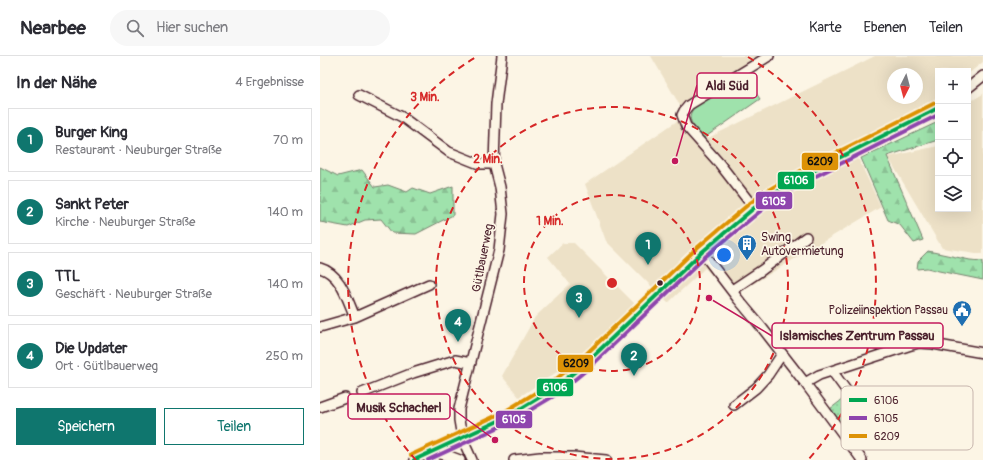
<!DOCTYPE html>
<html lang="de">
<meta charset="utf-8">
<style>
body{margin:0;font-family:Pangolin,sans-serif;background:#f7f7f7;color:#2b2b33}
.controls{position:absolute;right:12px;top:12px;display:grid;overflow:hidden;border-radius:0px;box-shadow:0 4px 16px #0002}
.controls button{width:36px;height:36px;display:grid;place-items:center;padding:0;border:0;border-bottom:1px solid #e1e1e2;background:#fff;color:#2b2b33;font:20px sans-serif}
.compass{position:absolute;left:567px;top:12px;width:36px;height:36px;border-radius:50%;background:#fff;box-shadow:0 4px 16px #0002;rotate:186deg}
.you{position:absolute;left:404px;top:199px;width:14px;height:14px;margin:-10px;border:3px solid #fff;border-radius:50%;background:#1a73e8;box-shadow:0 0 0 6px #1a73e833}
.badge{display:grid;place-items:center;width:26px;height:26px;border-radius:50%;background:#0f766e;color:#fff;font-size:13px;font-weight:700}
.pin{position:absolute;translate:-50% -33px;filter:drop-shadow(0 1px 2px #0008)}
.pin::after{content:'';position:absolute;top:21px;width:14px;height:12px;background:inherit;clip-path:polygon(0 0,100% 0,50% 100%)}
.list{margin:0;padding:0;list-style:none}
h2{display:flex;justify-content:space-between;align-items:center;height:52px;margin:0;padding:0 16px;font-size:17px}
h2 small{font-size:13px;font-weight:400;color:#7c7c81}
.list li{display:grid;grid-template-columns:26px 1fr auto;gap:12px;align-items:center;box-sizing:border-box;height:64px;margin:0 8px 8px;padding:0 8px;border:1px solid #e1e1e2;border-radius:0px}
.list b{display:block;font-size:15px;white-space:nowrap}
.list p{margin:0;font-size:13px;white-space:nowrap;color:#7c7c81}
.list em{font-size:13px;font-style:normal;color:#7c7c81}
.actions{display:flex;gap:8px;padding:12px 16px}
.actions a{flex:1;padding:9px 0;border:1px solid #0f766e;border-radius:0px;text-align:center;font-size:14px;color:#0f766e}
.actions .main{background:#0f766e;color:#fff}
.icon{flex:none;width:22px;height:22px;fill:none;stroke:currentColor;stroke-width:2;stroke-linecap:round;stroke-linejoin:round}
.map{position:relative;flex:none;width:663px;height:404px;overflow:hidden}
header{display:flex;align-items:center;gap:24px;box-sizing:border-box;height:56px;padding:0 20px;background:#fff;border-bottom:1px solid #e1e1e2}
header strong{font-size:19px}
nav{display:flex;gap:22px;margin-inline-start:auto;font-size:14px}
.search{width:280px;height:36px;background:#f7f7f7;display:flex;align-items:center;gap:10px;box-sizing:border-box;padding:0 14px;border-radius:22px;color:#7c7c81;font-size:15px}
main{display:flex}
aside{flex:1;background:#fff}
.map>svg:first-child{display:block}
.built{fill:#ede1c7;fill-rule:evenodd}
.grass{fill:#9fe2ac;stroke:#74806c}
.forest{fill:url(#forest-firs);stroke:#74806c}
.park{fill:url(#park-dots);stroke:#74806c}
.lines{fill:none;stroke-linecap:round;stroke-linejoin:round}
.minor-casing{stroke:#4a1f2b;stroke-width:12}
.minor{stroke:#fcf5e5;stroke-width:9}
.bus-1-casing{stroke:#fcf5e5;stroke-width:7}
.bus-2-casing{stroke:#fcf5e5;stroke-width:7}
.bus-3-casing{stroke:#fcf5e5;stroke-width:7}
.bus-1{stroke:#00a651;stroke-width:4}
.bus-2{stroke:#8e44ad;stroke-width:4}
.bus-3{stroke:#dd9206;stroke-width:4}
.ring{fill:none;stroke:#d62828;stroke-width:2;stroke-dasharray:7 5}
.bus-dot{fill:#4a1f2b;stroke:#fcf5e5;stroke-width:1.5}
.labels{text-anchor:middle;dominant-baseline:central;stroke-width:3.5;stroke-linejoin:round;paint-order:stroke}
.poi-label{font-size:12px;fill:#4a1f2b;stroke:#fcf5e5;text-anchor:start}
.street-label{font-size:12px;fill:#4a1f2b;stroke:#fcf5e5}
.key{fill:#fcf5e5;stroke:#c7b5ad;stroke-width:1}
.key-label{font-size:11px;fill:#4a1f2b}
.centre{fill:#d62828;stroke:#fcf5e5;stroke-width:2}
.ring-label{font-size:12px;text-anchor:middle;font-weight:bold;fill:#d62828;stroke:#fcf5e5;stroke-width:3.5;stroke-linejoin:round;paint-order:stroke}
.leader{fill:none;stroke:#c2185b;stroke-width:1.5}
.callout-dot{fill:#c2185b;stroke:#fcf5e5;stroke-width:1.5}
.callout{fill:#fcf5e5;stroke:#c2185b;stroke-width:1.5}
.callout-label{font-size:13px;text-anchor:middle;font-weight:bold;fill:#4a1f2b}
.line-badge{stroke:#fcf5e5;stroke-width:1.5}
.badge-label{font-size:11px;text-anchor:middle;font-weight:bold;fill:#fff}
.pale-badge-label{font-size:11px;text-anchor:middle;font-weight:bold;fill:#111}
</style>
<header>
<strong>Nearbee</strong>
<div class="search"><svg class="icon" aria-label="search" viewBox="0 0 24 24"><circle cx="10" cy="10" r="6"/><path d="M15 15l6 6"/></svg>Hier suchen</div>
<nav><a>Karte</a><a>Ebenen</a><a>Teilen</a></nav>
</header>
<main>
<aside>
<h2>In der Nähe<small>4 Ergebnisse</small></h2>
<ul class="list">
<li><span class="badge">1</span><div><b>Burger King</b><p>Restaurant · Neuburger Straße</p></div><em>70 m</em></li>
<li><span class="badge">2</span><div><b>Sankt Peter</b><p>Kirche · Neuburger Straße</p></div><em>140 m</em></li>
<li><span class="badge">3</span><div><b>TTL</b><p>Geschäft · Neuburger Straße</p></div><em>140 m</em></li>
<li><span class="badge">4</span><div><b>Die Updater</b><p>Ort · Gütlbauerweg</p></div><em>250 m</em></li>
</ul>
<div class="actions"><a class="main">Speichern</a><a>Teilen</a></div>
</aside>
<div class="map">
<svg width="663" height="404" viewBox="0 0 663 404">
<defs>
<pattern id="forest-firs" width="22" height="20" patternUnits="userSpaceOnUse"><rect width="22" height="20" fill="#9fe2ac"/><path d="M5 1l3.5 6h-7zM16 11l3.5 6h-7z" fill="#8ac194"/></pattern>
<pattern id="park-dots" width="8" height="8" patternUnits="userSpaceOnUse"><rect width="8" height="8" fill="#9fe2ac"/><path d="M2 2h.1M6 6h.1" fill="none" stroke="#8ac194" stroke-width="1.8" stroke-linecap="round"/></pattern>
</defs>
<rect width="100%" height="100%" fill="#fcf5e5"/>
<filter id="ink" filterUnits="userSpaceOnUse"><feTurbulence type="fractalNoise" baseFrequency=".025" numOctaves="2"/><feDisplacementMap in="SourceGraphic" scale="8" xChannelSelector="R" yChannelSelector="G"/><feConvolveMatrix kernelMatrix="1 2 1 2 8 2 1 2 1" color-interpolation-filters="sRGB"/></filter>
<g filter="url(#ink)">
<!-- built -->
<path class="built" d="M331,0H445L362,53Z
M555,0H663V6L648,18V15H618V41L531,87L561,151L411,241L385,212L348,247L286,185L265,128L357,65L378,87ZM573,18H597V42H573Z
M663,38V198L622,192L568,101L618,90V153H648V47Z
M243,187H254L314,247L315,250L284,278L246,310L199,341L182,320L215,261L250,228L228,201Z"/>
<!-- grass -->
<path class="grass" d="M423,18L440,43L384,82C376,72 363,63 375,51Z"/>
<!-- forest -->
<path class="forest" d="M618,66V84L567,100L603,184L594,187L580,169L568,164L541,102Z
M0,111L18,120L42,114L55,131L68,129L87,136L93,132L110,138L133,130V159L96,178L72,177L61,163L45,164L28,171L0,166Z
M608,195L650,204L663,205V224L619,215L607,212L597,213L598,205Z"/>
<!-- park -->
<path class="park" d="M527,340L545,364L528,377L510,353Z"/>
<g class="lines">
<!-- minor casing -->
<g class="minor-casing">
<path id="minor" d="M648,32L663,20
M39,39L82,61L129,96L159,108H174
M434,152L399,107L366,70L362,59L364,55L369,49L449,0
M382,196L418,243L443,273L485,327L542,404
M0,212C21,218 27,243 35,261
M412,234L442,214L486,181
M0,271L35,261L109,228
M512,315L548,364L526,381
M485,327L499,319L588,290L599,287L613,288L663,297
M42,337L93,317L135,304L151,307
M414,349L436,332L448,319L462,298
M0,351L25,342
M112,396L132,401L140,404
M94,404L187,361L233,333L266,307L382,196L434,152L449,141L487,118L618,52
M152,404L142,382L139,364V353L179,194L183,158L180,131L174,108L176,48L182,0
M194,404L220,401H253L286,404"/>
</g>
<!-- minor -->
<use href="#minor" class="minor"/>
<!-- bus-1 casing -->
<g class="bus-1-casing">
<path id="bus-1" d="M94,404L187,361L233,333L266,307L382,196L434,152L449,141L487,118L618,52"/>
</g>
<!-- bus-2 casing -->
<g class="bus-2-casing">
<path id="bus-2" d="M108,404L190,366L237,338L270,311L386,200L438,157L452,146L490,123L618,59"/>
</g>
<!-- bus-3 casing -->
<g class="bus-3-casing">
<path id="bus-3" d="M91,399L184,356L230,328L262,302L378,191L430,147L445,136L484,113L615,47"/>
</g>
<!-- bus-1 -->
<use href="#bus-1" class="bus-1"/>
<!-- bus-2 -->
<use href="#bus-2" class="bus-2"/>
<!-- bus-3 -->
<use href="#bus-3" class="bus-3"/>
</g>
</g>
<!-- distance rings -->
<g class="ring">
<circle cx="292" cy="227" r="88"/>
<circle cx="292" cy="227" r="176"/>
<path d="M96 404A264 264 0 0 1 156 1M428 1A264 264 0 0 1 488 404"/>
</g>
<!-- icons -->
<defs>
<g id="building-pin" transform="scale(1)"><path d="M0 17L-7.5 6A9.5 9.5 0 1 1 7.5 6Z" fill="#1f6fb2" stroke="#fcf5e5"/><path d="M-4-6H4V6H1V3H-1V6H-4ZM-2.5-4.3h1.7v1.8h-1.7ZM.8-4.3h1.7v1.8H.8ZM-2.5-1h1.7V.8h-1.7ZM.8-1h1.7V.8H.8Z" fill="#fff"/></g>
<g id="civic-pin" transform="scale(1)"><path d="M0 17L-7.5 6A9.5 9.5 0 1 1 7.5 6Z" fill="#1f6fb2" stroke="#fcf5e5"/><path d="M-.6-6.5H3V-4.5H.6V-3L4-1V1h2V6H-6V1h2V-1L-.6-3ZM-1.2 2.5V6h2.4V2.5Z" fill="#fff"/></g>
</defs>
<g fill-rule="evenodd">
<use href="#building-pin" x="427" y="188"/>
<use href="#civic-pin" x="642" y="254"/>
</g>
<!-- markers -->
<circle class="bus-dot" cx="340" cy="227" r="3.5"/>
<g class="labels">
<!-- poi labels -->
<g class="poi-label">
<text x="441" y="181">Swing<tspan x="441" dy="14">Autovermietung</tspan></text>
<text x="628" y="254" text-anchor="end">Polizeiinspektion Passau</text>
</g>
<!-- street labels -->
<g class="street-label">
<text transform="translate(163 202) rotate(-79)">Gütlbauerweg</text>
</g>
</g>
<!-- legend -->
<rect x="521" y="330" width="132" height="64" rx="6" class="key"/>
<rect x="529" y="342" width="18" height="4" fill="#00a651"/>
<rect x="529" y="360" width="18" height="4" fill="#8e44ad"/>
<rect x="529" y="378" width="18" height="4" fill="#dd9206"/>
<g class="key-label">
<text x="554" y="348">6106</text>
<text x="554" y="366">6105</text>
<text x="554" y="384">6209</text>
</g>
<circle cx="292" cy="227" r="6" class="centre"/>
<g class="ring-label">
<text x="105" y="45">3 Min.</text>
<text x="168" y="107">2 Min.</text>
<text x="230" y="169">1 Min.</text>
</g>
<!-- callouts -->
<path class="leader" d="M355 105L377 29M389 242L452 280M175 384L130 351"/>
<g class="callout-dot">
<circle cx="355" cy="105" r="4"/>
<circle cx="389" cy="242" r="4"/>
<circle cx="175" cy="384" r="4"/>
</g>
<g class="callout">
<rect x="377" y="17" width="60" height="25" rx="4"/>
<rect x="452" y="267" width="171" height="25" rx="4"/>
<rect x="28" y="338" width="102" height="25" rx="4"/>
</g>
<g class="callout-label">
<text x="407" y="34">Aldi Süd</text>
<text x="537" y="284">Islamisches Zentrum Passau</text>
<text x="79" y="356">Musik Schacherl</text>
</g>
<g class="line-badge">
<rect x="481" y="96" width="38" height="19" rx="4" fill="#dd9206"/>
<rect x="457" y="115" width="38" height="19" rx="4" fill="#00a651"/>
<rect x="435" y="135" width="38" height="19" rx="4" fill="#8e44ad"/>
<rect x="237" y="298" width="37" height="19" rx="4" fill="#dd9206"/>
<rect x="216" y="322" width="38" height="19" rx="4" fill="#00a651"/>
<rect x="175" y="354" width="38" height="19" rx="4" fill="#8e44ad"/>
</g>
<g class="badge-label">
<text x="476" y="128">6106</text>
<text x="454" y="149">6105</text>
<text x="235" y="335">6106</text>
<text x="194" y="367">6105</text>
</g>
<g class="pale-badge-label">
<text x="500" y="109">6209</text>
<text x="256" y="311">6209</text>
</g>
</svg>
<div class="controls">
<button>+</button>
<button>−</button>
<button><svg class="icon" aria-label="locate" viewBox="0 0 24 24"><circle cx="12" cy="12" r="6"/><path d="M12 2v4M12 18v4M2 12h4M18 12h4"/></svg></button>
<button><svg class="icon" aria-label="layers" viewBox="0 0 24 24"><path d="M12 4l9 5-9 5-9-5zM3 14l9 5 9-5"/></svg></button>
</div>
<svg class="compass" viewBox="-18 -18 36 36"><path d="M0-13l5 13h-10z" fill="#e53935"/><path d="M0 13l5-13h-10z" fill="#7c7c81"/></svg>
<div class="you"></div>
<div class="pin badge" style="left:328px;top:209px">1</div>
<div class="pin badge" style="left:314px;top:320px">2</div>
<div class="pin badge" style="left:259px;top:262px">3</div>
<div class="pin badge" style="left:138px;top:286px">4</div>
</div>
</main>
